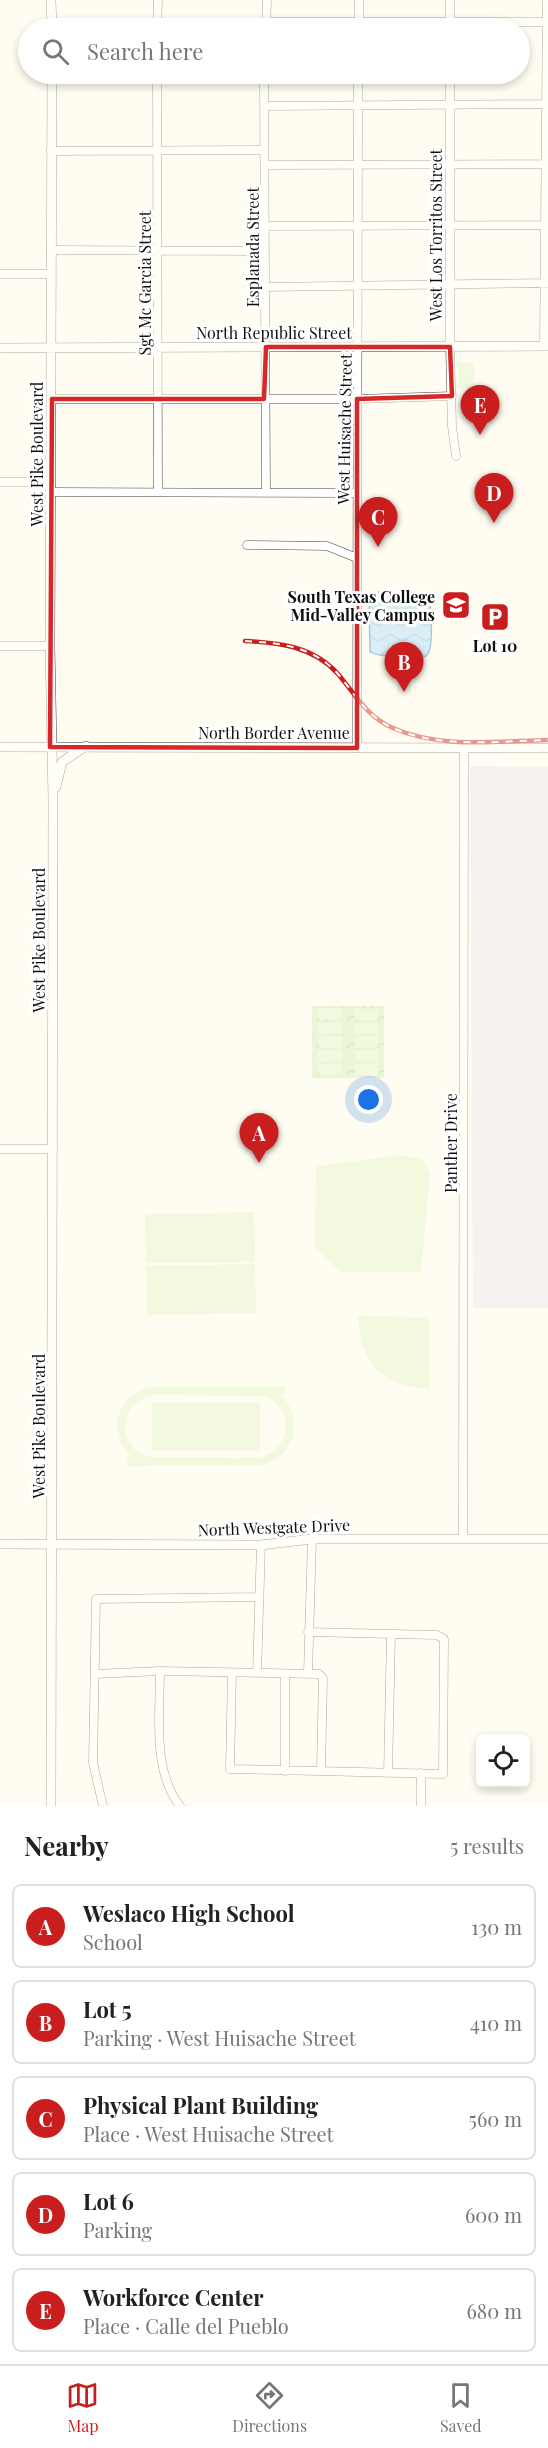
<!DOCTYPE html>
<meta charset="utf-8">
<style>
body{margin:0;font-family:"Playfair Display",serif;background:#f6f6f6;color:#222}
.controls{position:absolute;right:18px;bottom:18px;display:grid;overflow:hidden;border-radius:9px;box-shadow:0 3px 9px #0003}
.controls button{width:54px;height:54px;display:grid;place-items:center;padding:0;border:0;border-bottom:2px solid #e0e0e0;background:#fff;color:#222;font:30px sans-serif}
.you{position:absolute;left:369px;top:1100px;width:21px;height:21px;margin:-15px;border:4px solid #fff;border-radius:50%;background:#1a73e8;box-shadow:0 0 0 9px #1a73e833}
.badge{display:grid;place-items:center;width:39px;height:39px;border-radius:50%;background:#c91e1d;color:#fff;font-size:20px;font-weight:700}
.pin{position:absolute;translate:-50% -50px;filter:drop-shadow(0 2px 3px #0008)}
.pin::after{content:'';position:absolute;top:32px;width:21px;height:18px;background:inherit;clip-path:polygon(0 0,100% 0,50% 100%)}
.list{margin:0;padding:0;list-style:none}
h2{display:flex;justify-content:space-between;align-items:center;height:78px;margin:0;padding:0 24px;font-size:26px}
h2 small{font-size:20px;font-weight:400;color:#767676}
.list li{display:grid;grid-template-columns:39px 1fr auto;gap:18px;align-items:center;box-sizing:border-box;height:84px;margin:0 12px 12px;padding:0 12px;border:2px solid #e0e0e0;border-radius:9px}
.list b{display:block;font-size:22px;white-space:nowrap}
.list p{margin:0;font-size:20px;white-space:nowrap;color:#767676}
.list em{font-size:20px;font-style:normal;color:#767676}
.icon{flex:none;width:33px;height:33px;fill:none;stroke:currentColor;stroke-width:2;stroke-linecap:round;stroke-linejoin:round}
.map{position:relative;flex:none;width:548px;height:1806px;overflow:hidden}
.search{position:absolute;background:#fff;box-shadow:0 3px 9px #0003;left:18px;right:18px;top:18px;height:66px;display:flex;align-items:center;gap:15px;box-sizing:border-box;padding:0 21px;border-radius:33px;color:#767676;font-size:22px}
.sheet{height:558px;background:#fff}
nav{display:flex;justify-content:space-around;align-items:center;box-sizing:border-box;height:84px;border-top:2px solid #e0e0e0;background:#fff;font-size:16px;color:#767676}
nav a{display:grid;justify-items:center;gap:3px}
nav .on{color:#c91e1d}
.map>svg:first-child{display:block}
.industrial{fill:#ede3ee}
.park{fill:url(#park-crowns)}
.pitch{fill:#e2f3ca;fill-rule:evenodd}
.water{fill:url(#water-waves);stroke:#338cd6;stroke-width:1.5}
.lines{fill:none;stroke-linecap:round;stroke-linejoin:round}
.minor-casing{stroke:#424242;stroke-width:9}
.tertiary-casing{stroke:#424242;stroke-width:10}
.minor{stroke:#fff;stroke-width:8}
.tertiary{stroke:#fff;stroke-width:9}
.rail-casing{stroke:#c91e1d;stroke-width:4.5}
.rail{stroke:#fff;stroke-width:2;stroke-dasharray:7;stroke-linecap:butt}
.marked{fill:none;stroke:#d62828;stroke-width:4.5;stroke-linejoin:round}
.labels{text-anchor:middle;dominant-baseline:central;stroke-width:6;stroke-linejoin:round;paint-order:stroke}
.street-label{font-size:16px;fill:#0f0f0f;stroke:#fff}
.poi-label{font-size:16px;font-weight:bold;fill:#0f0f0f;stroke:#fff;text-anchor:end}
</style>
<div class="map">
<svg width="548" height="1806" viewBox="0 0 548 1806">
<defs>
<pattern id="park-crowns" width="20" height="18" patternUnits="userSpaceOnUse" patternTransform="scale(1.5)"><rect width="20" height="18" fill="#d0edb7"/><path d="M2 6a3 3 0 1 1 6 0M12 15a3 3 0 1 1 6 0" fill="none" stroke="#b1ca9c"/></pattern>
<pattern id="water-waves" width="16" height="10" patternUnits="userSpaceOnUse" patternTransform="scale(1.5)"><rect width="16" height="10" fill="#b1dbfa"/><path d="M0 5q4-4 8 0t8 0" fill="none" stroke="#97bbd5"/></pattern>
</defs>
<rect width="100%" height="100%" fill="#fffdf1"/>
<!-- industrial -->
<path class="industrial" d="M470,766L548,767V1308H473Z"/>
<!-- park -->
<path class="park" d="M312,1006H384V1078H312Z"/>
<!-- pitch -->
<path class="pitch" d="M458,362H474V388H458Z
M319,1008H342V1019L319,1020Z
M355,1009H378V1020H355Z
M342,1022V1034H318V1023Z
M355,1023H378V1034H355Z
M342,1036V1048H319L318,1037Z
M378,1036V1047L355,1048V1037Z
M342,1050V1061L318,1062V1051Z
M355,1050H378V1061H355Z
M319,1064H342V1075H319Z
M355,1064H378V1075H355Z
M400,1155L422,1159L430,1173L421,1272H340L315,1247L316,1166Z
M254,1212L255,1262L146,1263L145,1214Z
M255,1264L256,1313L147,1315L146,1266Z
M358,1316L425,1317L429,1322V1389C382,1386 360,1364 358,1316Z
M156,1386H285V1395H281C305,1419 295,1457 262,1465L127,1466V1457H131C105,1431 119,1389 156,1386ZM156,1395L265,1396C295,1409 292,1449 260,1457C236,1459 210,1457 185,1457C173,1457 159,1459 148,1456C113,1446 121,1398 156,1395Z
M152,1402H260V1450H152Z"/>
<!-- water -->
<path class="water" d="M372,592L419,593L427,596C432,603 434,651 426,656C420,660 376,656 370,652L369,599Z"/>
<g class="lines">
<!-- minor casing -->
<g class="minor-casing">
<path id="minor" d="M266,22H548
M157,28L158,0
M266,28L267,0
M359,28V0
M157,74L158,492
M264,74L266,493
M265,106L548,104
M51,151L264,150
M265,165L548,164
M265,226L548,225
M51,250L265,251
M0,274H51
M265,287L548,283
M544,346L547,0
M450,347L452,426L456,456
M52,399H357L452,396
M0,482H50
M51,492L356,493
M247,545L327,546L357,558
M0,646H50
M357,748L358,74
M0,1149H53
M463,1538L464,748
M160,1671C160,1714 152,1771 180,1806
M232,1673L230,1769L443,1774L444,1639L437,1635L308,1632
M257,1673L261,1545
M95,1674L160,1671L319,1674L323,1678L321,1771
M308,1674L312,1539
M285,1771V1674
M388,1773L391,1634
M103,1806L93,1763L96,1599L259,1597
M421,1806V1773"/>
</g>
<!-- tertiary casing -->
<g class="tertiary-casing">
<path id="tertiary" d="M51,0L52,28
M450,28V0
M450,74V347
M0,348L548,346
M0,747L548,748
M56,787L62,762L86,746
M0,1544L261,1545L312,1539H548
M51,1806L53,800L50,646L52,74"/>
</g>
<!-- minor -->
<use href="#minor" class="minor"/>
<!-- tertiary -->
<use href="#tertiary" class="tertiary"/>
<!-- rail casing -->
<g class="rail-casing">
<path id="rail" d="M245,641C280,643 313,646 338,674C355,694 367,717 393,728C440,749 498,741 548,740"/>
</g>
<!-- rail -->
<use href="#rail" class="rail"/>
</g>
<!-- marked area -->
<path d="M0 0H548V1806H0ZM266,347H450L452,396L357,399V748L50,747L52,399H264Z" fill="#fffdf1" fill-opacity=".55" fill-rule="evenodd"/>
<path class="marked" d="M266,347H450L452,396L357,399V748L50,747L52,399H264Z"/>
<!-- icons -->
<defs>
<g id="university-square" transform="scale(1.5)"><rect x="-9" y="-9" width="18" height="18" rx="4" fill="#c91e1d" stroke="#fff"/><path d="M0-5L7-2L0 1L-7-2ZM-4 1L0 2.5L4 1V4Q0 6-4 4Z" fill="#fff"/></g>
<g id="parking-square" transform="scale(1.5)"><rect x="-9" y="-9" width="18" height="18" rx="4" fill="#c91e1d" stroke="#fff"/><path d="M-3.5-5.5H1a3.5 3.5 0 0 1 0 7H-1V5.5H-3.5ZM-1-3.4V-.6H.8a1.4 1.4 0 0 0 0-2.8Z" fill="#fff"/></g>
</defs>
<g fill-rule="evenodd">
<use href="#university-square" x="456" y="605"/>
<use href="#parking-square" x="495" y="617"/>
</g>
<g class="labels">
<!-- street labels -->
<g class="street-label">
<text transform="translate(435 235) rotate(-90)">West Los Torritos Street</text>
<text transform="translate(252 247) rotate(-90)">Esplanada Street</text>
<text transform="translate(144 283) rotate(-90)">Sgt Mc Garcia Street</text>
<text x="274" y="332">North Republic Street</text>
<text transform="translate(344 429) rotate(-89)">West Huisache Street</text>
<text transform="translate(36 454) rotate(-90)">West Pike Boulevard</text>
<text x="274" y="732">North Border Avenue</text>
<text transform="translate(38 940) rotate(-90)">West Pike Boulevard</text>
<text transform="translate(450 1143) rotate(-90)">Panther Drive</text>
<text transform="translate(38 1426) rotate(-90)">West Pike Boulevard</text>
<text transform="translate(274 1527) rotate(-2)">North Westgate Drive</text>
</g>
<!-- poi labels -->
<g class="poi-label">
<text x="435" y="596">South Texas College<tspan x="435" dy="18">Mid-Valley Campus</tspan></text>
<text x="495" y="645" text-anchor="middle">Lot 10</text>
</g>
</g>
</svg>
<div class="controls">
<button><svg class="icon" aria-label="locate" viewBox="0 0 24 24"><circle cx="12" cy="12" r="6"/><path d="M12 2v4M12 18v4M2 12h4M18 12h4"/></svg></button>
</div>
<div class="you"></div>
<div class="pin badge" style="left:259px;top:1163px">A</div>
<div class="pin badge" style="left:404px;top:692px">B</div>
<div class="pin badge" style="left:378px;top:547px">C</div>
<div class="pin badge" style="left:494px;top:523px">D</div>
<div class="pin badge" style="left:480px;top:435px">E</div>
<div class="search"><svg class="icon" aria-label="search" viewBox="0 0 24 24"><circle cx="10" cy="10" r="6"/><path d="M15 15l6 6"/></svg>Search here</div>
</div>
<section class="sheet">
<h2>Nearby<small>5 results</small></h2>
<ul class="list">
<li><span class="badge">A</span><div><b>Weslaco High School</b><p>School</p></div><em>130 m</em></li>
<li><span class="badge">B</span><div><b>Lot 5</b><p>Parking · West Huisache Street</p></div><em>410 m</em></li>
<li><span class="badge">C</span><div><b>Physical Plant Building</b><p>Place · West Huisache Street</p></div><em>560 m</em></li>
<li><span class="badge">D</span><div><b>Lot 6</b><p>Parking</p></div><em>600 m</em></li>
<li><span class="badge">E</span><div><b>Workforce Center</b><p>Place · Calle del Pueblo</p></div><em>680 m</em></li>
</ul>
</section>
<nav>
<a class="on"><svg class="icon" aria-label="map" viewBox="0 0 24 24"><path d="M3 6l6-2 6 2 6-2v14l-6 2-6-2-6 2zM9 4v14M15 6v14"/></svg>Map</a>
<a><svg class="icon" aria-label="directions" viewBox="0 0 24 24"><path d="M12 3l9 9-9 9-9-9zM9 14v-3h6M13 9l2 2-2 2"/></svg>Directions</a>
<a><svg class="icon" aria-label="saved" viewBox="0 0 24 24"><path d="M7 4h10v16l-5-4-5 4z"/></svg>Saved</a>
</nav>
